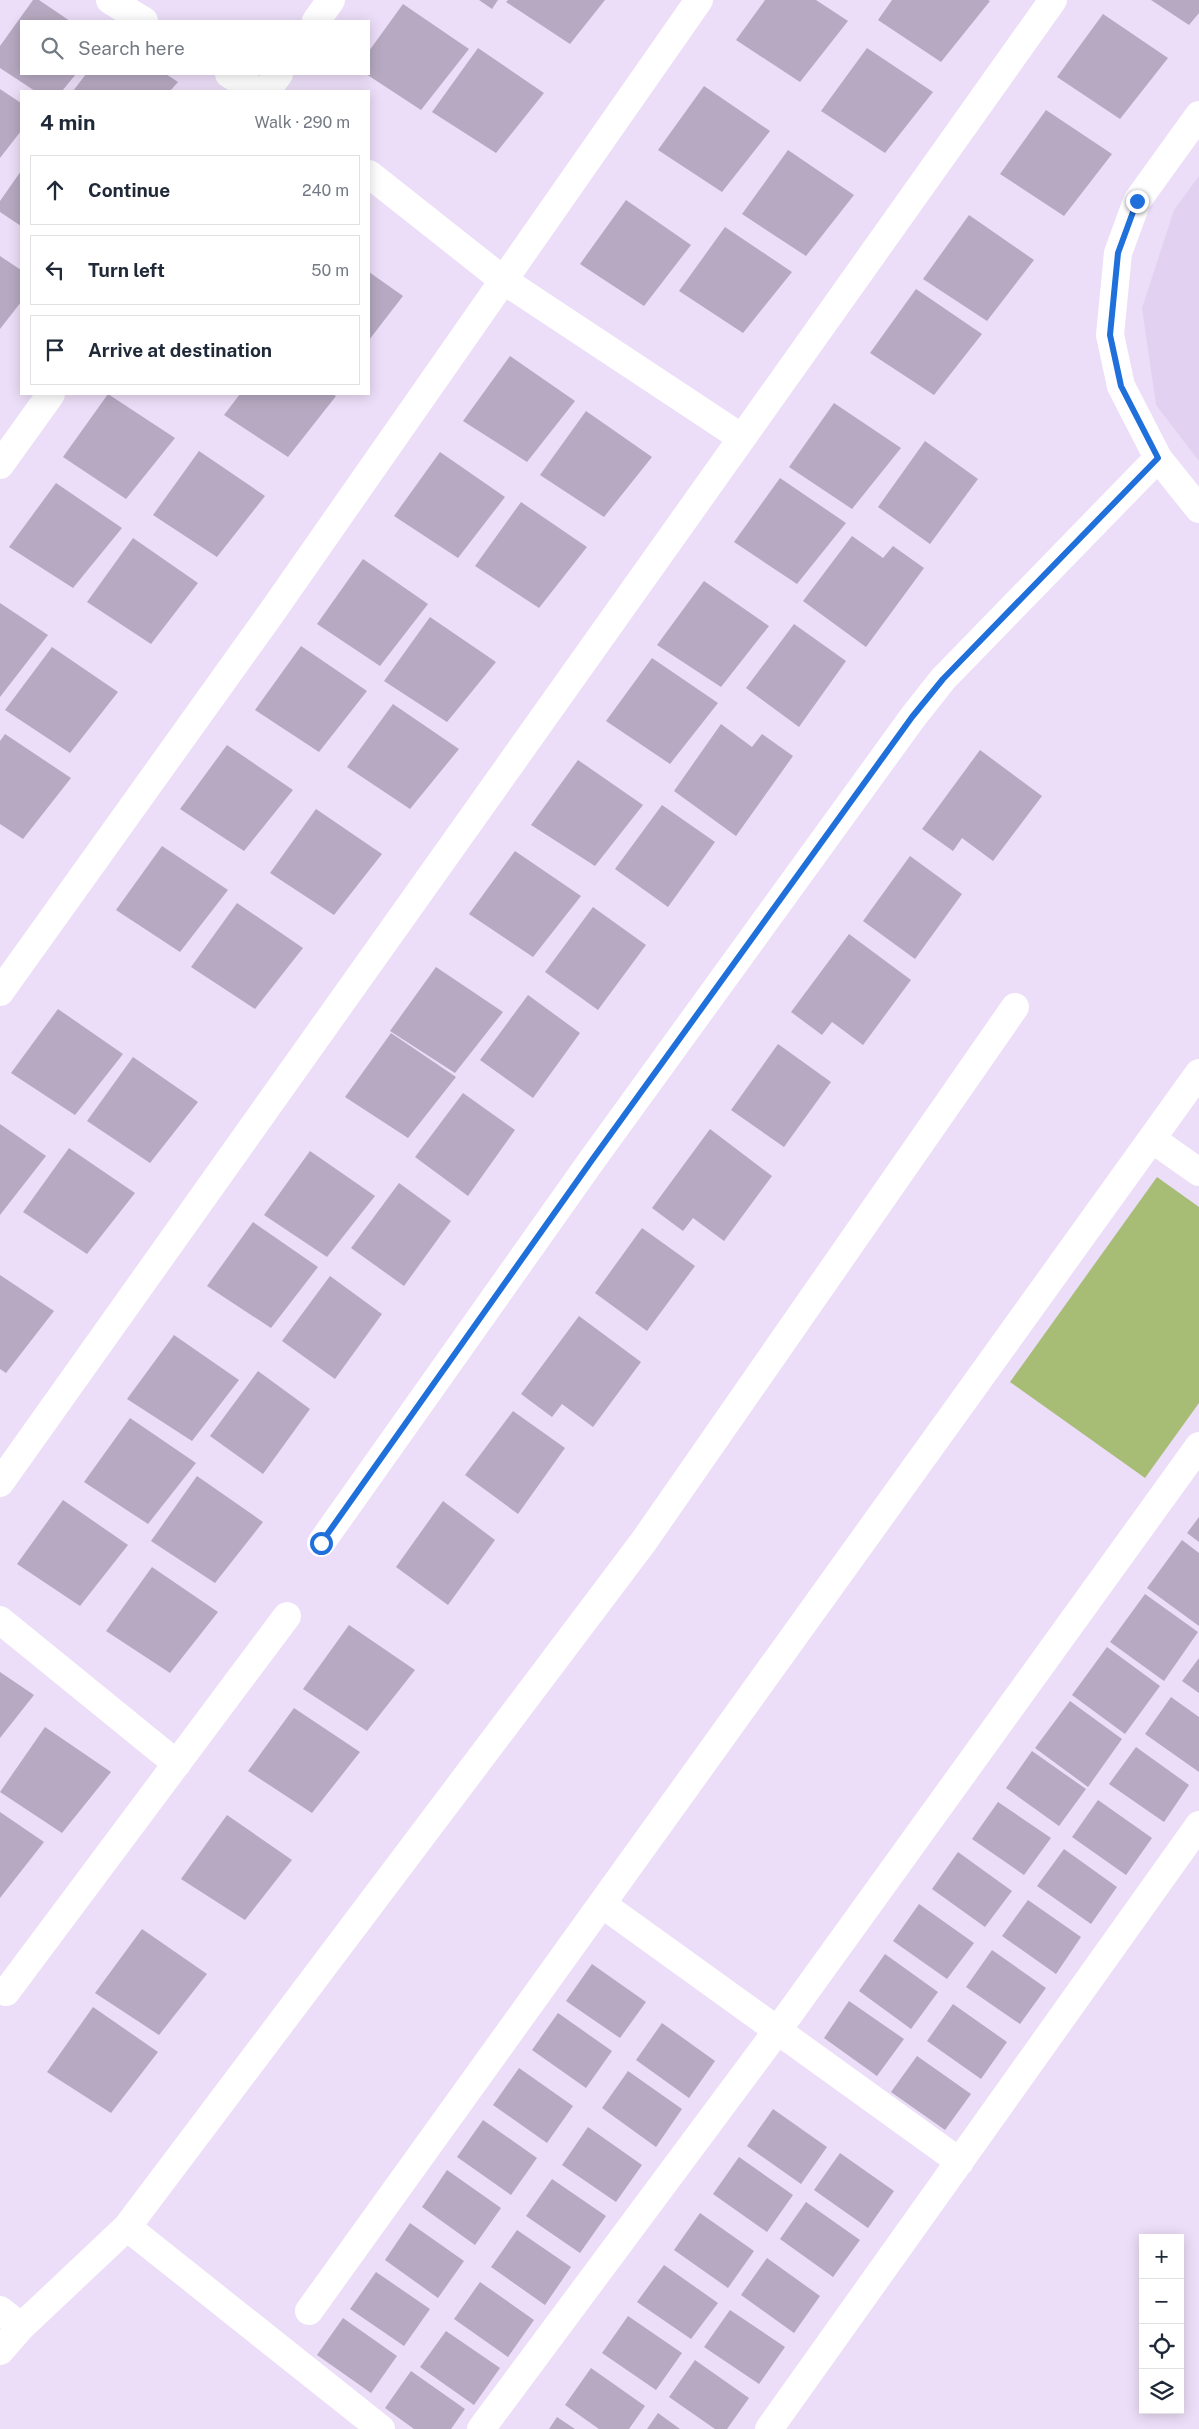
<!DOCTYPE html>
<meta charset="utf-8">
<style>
body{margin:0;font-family:"Public Sans",sans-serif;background:#f2f2f3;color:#1f2937}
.controls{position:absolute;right:15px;bottom:15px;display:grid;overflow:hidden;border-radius:0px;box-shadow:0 2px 12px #0003}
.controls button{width:45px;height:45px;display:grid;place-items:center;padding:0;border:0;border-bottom:1px solid #e0e1e3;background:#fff;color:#1f2937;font:25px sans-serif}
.stop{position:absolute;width:15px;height:15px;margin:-11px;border:4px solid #1f70da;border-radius:50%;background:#fff}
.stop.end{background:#1f70da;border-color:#fff;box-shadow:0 1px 5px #0008}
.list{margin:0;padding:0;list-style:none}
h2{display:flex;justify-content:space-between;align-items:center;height:65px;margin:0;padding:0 20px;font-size:21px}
h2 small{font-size:16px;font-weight:400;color:#747a83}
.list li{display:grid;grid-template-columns:32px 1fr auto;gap:15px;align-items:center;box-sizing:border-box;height:70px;margin:0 10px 10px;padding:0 10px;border:1px solid #e0e1e3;border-radius:0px}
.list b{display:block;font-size:19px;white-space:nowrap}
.list em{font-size:16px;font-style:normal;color:#747a83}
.icon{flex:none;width:28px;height:28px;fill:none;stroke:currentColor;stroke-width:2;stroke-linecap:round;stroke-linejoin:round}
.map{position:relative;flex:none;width:1199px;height:2429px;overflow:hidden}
.search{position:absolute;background:#fff;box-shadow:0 2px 12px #0003;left:20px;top:20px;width:350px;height:55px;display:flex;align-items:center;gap:12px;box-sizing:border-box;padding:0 18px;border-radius:0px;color:#747a83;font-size:19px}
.panel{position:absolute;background:#fff;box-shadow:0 2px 12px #0003;left:20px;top:90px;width:350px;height:305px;border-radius:0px}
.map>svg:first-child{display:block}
.built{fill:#e3d1f1}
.green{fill:#a7bd76}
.building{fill:#b6a9c1}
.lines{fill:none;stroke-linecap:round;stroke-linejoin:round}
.street{stroke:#fff;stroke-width:28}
.route{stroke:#1f70da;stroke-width:6}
</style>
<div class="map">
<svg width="1199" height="2429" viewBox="0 0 1199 2429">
<rect width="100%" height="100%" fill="#ecdef8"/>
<!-- built -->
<path class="built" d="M1199,176V461L1156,405L1142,308L1174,210Z"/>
<!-- green -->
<path class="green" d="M1157,1177L1199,1207V1403L1145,1478L1010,1382Z"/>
<!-- building -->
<path class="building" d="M33,0H39L70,21H21V74H76L62,91H35L0,68V46Z
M479,0H498L492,9Z
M508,0H605L570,44L506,2Z
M765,0H816L848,21L800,82L736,40Z
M892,0H988L990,1L941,62L878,20Z
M1151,0H1199V13L1189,25Z
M403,4L469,49L421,110L366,74H369V51Z
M1103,14L1168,58L1120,119L1057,77Z
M478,48L544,93L496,153L432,112Z
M867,48L933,92L885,153L821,111Z
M86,74H166L178,82L170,91H73Z
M704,86L770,131L722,192L658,150Z
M0,89L21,103V131L0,158Z
M1046,110L1112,154L1064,216L1000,174Z
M788,150L854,195L806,256L742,214Z
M21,171V226L0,212V201Z
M626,200L691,245L644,306L580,264Z
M969,215L1034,260L987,321L923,279Z
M725,227L792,272L743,333L679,291Z
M0,256L21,270V302L0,329Z
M369,272L403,296L369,340Z
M916,289L982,334L934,395L870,353Z
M510,356L575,401L527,462L463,421Z
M108,394L175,438L126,499L63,457Z
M240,394H332L336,396L288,457L224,415Z
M834,403L901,448L852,509L789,467Z
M586,411L652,457L604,517L540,475Z
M925,441L978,479L930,544L878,507Z
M199,451L265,496L217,557L153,515Z
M440,452L505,497L458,558L394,516Z
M780,478L846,523L797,584L734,542Z
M56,483L122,528L73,588L9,547Z
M521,502L587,547L539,608L475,566Z
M852,536L883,558L893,546L924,568L866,647L803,601Z
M133,538L198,583L151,644L87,602Z
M363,559L428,604L380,666L317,624Z
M704,581L769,626L721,687L657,645Z
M0,603L48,635L0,697Z
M430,617L496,662L447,722L384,681Z
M794,624L846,661L799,727L746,688Z
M301,646L367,691L319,752L255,710Z
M52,647L118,692L70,753L5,710Z
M652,658L718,703L670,764L606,721Z
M393,704L459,749L410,809L347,767Z
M721,724L752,747L762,734L793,756L736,836L674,791Z
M5,734L71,778L23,839L0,824V741Z
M227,745L293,790L244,851L180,809Z
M980,750L1042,796L993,861L962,838L953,851L922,829Z
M578,760L643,805L595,866L531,825Z
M662,805L715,842L668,907L615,869Z
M316,809L382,854L334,915L270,873Z
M162,846L228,890L180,952L116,910Z
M515,851L581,896L533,957L469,914Z
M910,856L962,894L915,959L863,921Z
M237,903L303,948L255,1009L191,967Z
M593,907L646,945L598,1010L545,972Z
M849,934L911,980L863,1045L832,1022L822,1035L791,1012Z
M436,967L503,1012L455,1073L390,1031Z
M528,995L580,1033L533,1098L480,1060Z
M58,1009L123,1054L75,1115L11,1073Z
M391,1033L456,1077L408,1138L345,1097Z
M778,1044L831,1082L784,1147L731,1110Z
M133,1057L198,1102L150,1163L87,1121Z
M463,1093L515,1130L468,1196L415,1157Z
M0,1124L46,1156L0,1215Z
M710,1129L772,1176L724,1241L693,1218L683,1231L652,1208Z
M69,1148L135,1193L87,1254L23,1212Z
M310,1151L375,1196L327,1257L264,1215Z
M399,1183L451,1221L404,1286L351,1248Z
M253,1222L318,1267L271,1328L207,1286Z
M642,1228L695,1266L647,1331L595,1293Z
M0,1275L54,1311L6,1373L0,1369Z
M330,1276L382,1314L335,1379L282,1341Z
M579,1316L641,1362L593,1427L562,1404L552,1417L521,1394Z
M174,1335L239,1380L192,1441L127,1399Z
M258,1371L310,1409L263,1474L210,1436Z
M513,1411L565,1448L518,1514L465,1475Z
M130,1418L196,1463L148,1524L84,1482Z
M197,1476L263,1522L215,1583L151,1541Z
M63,1500L128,1545L80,1606L17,1564Z
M443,1501L495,1540L448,1605L396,1567Z
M1199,1517V1542L1187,1533Z
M1182,1540L1199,1553V1626L1147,1588Z
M152,1567L218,1612L170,1673L106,1631Z
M1145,1594L1198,1632L1164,1681L1110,1642Z
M349,1625L415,1670L367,1731L303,1689Z
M1107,1647L1160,1686L1125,1734L1072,1695Z
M1199,1658V1693L1182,1681Z
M0,1672L34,1695L0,1738Z
M1171,1697L1199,1717V1772L1145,1734Z
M1070,1701L1122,1739L1088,1787L1035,1748Z
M294,1708L360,1752L312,1813L248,1771Z
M45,1727L111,1772L62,1833L0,1792Z
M1136,1747L1189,1785L1164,1822L1109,1784Z
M1032,1751L1086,1789L1059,1826L1006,1788Z
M1098,1800L1152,1838L1126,1875L1072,1837Z
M998,1802L1051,1838L1024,1875L972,1839Z
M0,1812L44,1842L0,1898Z
M227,1815L292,1860L245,1920L181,1879Z
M1064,1849L1117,1887L1091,1924L1037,1886Z
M958,1852L1012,1891L985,1927L932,1889Z
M1028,1900L1081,1937L1056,1974L1002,1936Z
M919,1904L974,1943L947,1979L893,1941Z
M142,1929L207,1974L159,2035L95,1993Z
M992,1950L1046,1988L1020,2024L966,1987Z
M885,1954L938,1992L911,2029L859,1991Z
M592,1964L646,2002L620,2038L566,2001Z
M849,2001L904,2039L877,2076L824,2038Z
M953,2004L1007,2042L981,2079L927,2041Z
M93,2007L158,2052L111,2113L47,2072Z
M558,2013L612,2051L586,2088L532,2050Z
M662,2023L715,2061L689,2098L636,2060Z
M917,2056L971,2094L945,2130L891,2092Z
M519,2068L573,2106L547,2143L493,2105Z
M628,2071L682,2109L656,2147L602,2108Z
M773,2109L827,2147L801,2184L747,2146Z
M483,2120L537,2158L511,2195L457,2157Z
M588,2127L642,2165L616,2202L562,2165Z
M840,2153L894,2191L868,2228L814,2190Z
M739,2157L793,2195L767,2232L713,2194Z
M447,2170L501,2208L475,2245L422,2207Z
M552,2179L606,2216L580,2253L526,2216Z
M806,2202L860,2240L833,2277L780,2239Z
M700,2213L754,2251L728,2288L674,2250Z
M410,2223L464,2261L438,2298L385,2260Z
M517,2230L571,2267L545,2305L491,2267Z
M767,2258L820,2296L794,2333L741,2295Z
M664,2265L718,2303L691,2339L637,2302Z
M376,2272L430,2309L404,2346L350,2309Z
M480,2282L534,2320L508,2357L454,2319Z
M730,2310L785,2347L759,2384L704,2347Z
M628,2316L682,2353L656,2390L602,2353Z
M343,2318L397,2356L371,2393L317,2355Z
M446,2331L500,2368L474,2405L420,2367Z
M695,2360L749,2398L727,2429H715L669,2397Z
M591,2368L645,2406L629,2429H599L565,2405Z
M411,2371L465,2409L451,2429H414L385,2408Z
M658,2413L680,2429H647Z
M557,2417L575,2429H549Z"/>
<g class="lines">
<!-- street -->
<path class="street" d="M110,0L144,21
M316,21L331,0
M229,74L257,91
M266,91L279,74
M1199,115L1137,201L1118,253L1110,335L1121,386L1158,458L1199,509
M369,174L503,280L742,438
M0,465L51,394
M0,992L272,612L699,0
M1152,1139L1199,1172
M0,1483L1053,0
M321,1543L592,1160L913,717L943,679L1158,458
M0,1620L177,1764
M602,1904L960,2162
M6,1992L287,1616
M127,2227L381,2429
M0,2310L21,2327
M309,2311L1199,1073
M0,2351L21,2327L127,2227L644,1541L1015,1007
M481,2429L777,2031L1199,1446
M769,2429L1199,1825"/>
</g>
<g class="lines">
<!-- route -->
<path class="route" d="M321,1543L592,1160L912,717L943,679L1158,458L1121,386L1110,335L1118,253L1137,201"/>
</g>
</svg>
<div class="controls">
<button>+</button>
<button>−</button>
<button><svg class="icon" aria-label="locate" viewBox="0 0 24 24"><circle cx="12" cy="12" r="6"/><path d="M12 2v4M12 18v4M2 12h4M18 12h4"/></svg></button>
<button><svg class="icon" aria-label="layers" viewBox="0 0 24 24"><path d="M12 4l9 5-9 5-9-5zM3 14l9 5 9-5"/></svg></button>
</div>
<div class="stop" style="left:321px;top:1543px"></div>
<div class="stop end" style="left:1137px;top:201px"></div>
<div class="search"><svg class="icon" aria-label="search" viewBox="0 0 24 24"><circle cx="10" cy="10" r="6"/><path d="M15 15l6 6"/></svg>Search here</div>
<section class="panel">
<h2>4 min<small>Walk · 290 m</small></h2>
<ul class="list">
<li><svg class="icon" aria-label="ahead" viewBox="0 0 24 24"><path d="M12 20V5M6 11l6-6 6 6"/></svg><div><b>Continue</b></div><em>240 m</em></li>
<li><svg class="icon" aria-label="left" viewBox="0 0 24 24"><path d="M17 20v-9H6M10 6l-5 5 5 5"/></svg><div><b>Turn left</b></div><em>50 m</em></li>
<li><svg class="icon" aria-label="arrive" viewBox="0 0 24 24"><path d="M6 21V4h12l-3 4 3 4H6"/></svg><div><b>Arrive at destination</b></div></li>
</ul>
</section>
</div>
